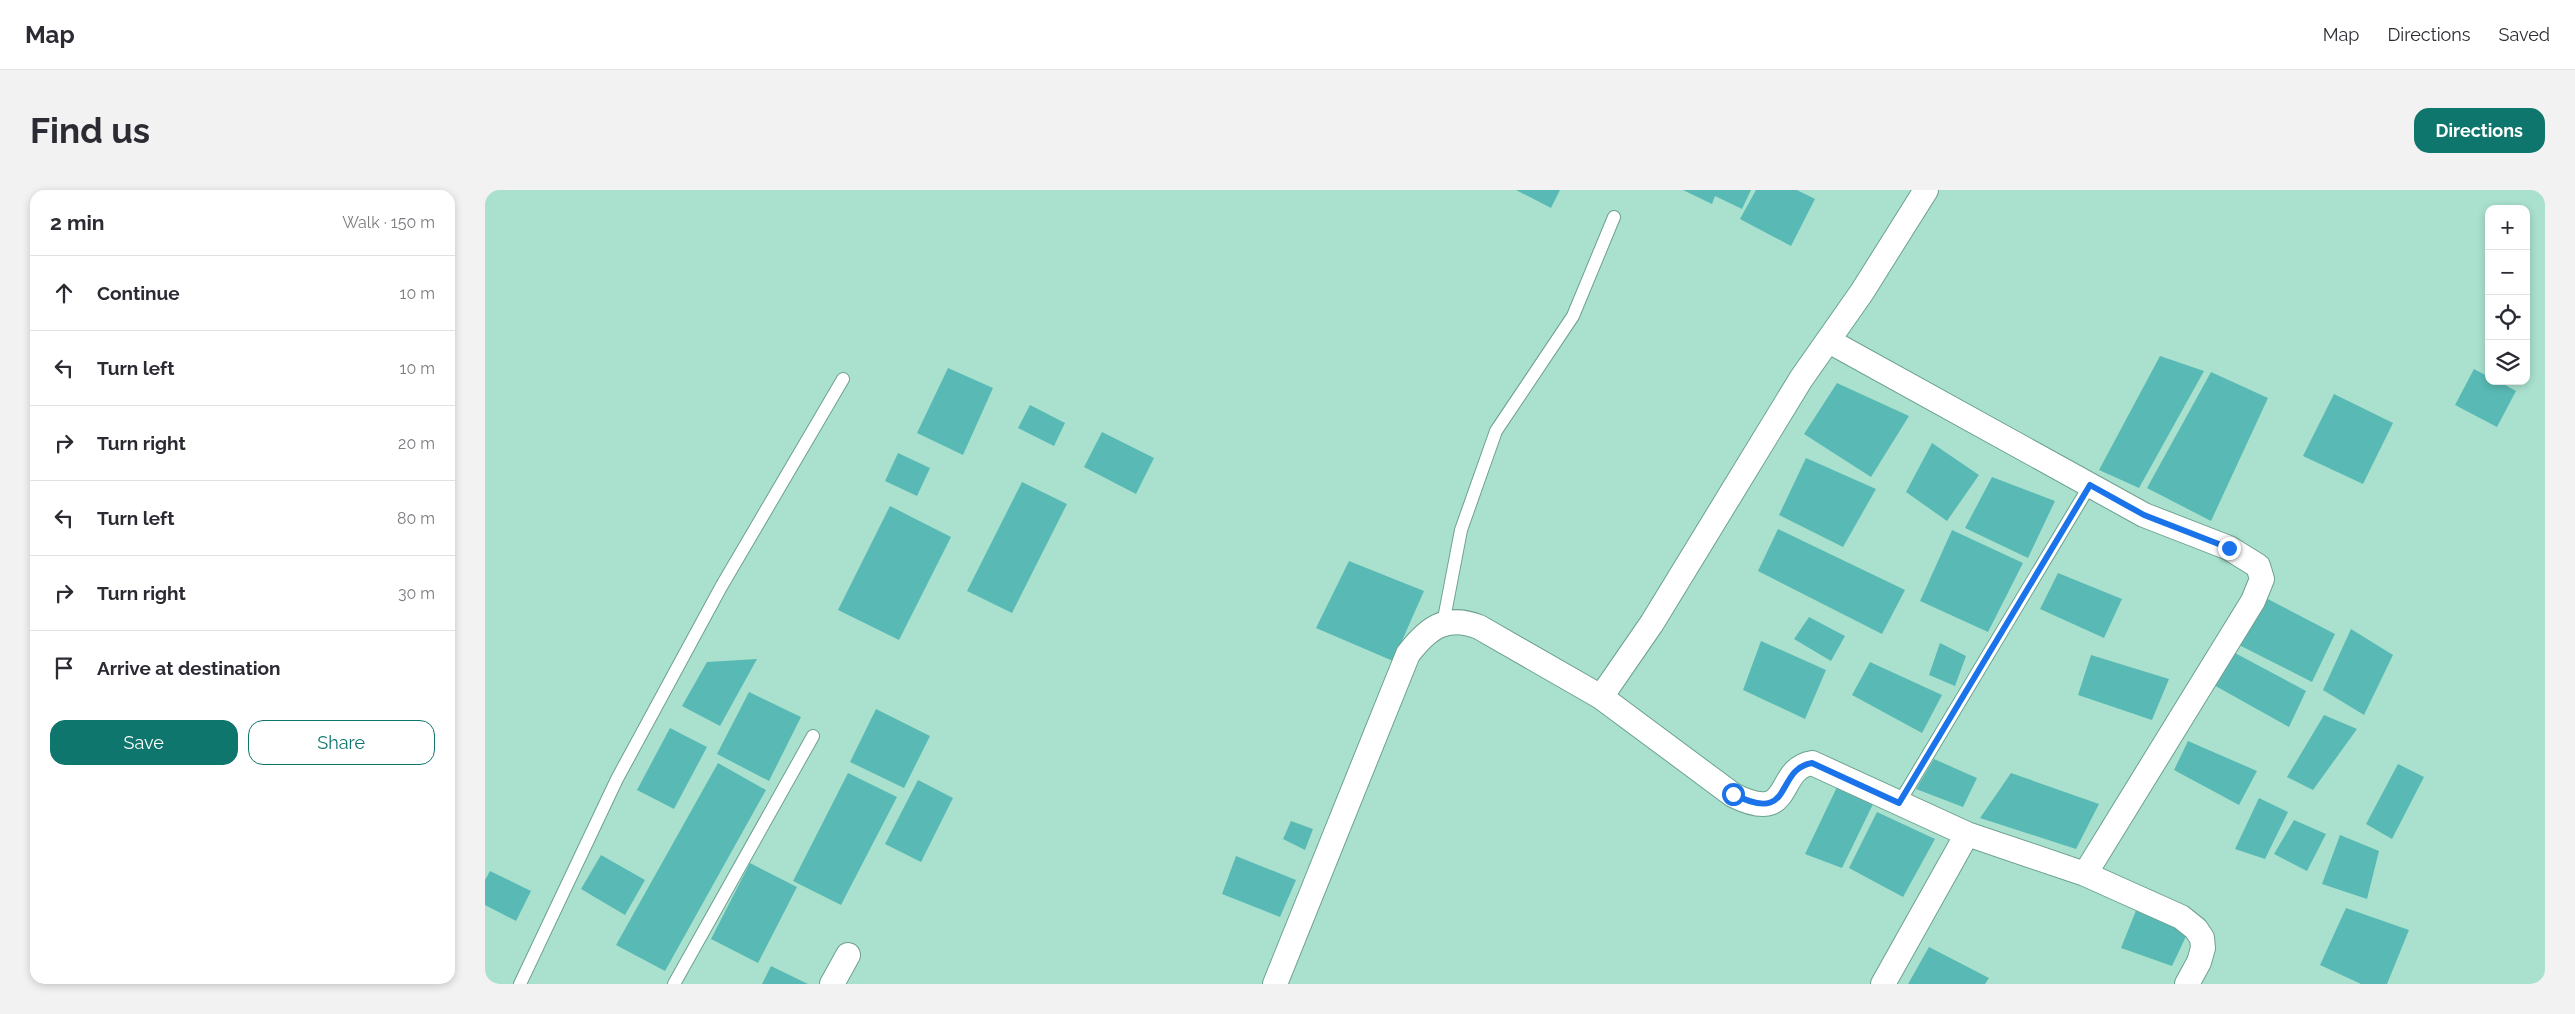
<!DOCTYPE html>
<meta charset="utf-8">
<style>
body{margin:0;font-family:Raleway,sans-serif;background:#f2f2f3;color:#2b2b33}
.controls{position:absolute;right:15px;top:15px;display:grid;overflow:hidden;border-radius:10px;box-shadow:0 2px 8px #0003}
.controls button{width:45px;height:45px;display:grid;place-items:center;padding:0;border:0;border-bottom:1px solid #e1e1e2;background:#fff;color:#2b2b33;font:25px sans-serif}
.stop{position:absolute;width:15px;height:15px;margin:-11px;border:4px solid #1a73e8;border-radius:50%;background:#fff}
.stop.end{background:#1a73e8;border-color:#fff;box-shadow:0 1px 5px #0008}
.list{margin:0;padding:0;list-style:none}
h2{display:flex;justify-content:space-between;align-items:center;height:65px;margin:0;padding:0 20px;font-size:21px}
h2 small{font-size:16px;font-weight:400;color:#7c7c81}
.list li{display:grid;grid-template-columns:32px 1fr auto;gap:15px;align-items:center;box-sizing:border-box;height:75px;padding:0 20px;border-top:1px solid #e1e1e2}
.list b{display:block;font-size:19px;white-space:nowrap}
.list em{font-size:16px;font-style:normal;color:#7c7c81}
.actions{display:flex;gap:10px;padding:15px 20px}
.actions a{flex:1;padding:11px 0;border:1px solid #0f766e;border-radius:15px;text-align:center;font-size:18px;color:#0f766e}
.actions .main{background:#0f766e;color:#fff}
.icon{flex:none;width:28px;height:28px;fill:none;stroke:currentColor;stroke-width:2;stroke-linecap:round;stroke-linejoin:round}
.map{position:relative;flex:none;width:2060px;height:794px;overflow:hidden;border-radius:15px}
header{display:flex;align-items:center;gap:30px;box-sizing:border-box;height:70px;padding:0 25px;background:#fff;border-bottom:1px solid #e1e1e2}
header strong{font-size:24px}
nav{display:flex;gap:28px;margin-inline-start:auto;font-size:18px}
.intro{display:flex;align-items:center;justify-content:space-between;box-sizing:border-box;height:120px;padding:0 30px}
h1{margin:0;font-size:35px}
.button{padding:12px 22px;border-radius:15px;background:#0f766e;color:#fff;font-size:18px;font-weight:700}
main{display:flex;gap:30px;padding:0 30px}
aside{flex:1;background:#fff;border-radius:15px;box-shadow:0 2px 8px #0003}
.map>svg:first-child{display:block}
.building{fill:#59bab5}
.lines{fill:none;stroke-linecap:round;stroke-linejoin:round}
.lane-casing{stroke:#6ca18f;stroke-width:14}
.street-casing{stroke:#6ca18f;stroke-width:26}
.lane{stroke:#fff;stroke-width:12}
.street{stroke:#fff;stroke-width:24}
.route{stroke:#1a73e8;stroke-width:6}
</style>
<header>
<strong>Map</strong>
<nav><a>Map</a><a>Directions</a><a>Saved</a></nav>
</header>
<div class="intro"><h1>Find us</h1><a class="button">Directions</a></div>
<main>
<aside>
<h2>2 min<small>Walk · 150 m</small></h2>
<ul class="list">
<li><svg class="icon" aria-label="ahead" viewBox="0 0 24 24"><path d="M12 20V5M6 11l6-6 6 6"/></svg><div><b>Continue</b></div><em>10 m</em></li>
<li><svg class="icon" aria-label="left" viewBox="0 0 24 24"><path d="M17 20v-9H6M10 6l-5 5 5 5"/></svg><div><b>Turn left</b></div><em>10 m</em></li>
<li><svg class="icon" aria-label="right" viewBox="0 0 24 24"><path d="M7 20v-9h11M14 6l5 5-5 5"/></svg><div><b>Turn right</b></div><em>20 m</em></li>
<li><svg class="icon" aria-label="left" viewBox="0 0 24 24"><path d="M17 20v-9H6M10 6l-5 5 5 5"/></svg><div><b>Turn left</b></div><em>80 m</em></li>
<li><svg class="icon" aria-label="right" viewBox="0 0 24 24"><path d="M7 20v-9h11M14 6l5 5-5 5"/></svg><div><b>Turn right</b></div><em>30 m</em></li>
<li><svg class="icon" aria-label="arrive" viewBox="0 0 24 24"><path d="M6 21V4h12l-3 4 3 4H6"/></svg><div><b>Arrive at destination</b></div></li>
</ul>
<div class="actions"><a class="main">Save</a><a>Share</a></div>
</aside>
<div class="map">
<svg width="2060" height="794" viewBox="0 0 2060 794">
<rect width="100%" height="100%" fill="#aae1ce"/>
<!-- building -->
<path class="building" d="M1031,0H1075L1066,18Z
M1198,0H1266L1257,19L1230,6L1227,14Z
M1271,0H1312L1330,9L1306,56L1255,29Z
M1675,166L1719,181L1654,298L1614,280Z
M463,178L508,198L478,265L432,243Z
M1989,179L2004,187V191H2013L2031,201L2012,237L1970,215Z
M1726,182L1783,208L1726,331L1662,298Z
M1352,193L1424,226L1386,287L1319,244Z
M1849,204L1908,233L1878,294L1818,266Z
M545,215L580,233L569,256L533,238Z
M617,242L669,268L651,304L599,277Z
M1447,253L1494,285L1462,331L1421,302Z
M413,263L445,278L432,306L400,291Z
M1321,268L1391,299L1358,357L1294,325Z
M1507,287L1570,311L1543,368L1480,338Z
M537,292L582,314L527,423L482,401Z
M405,316L466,347L414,450L353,420Z
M1293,339L1420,400L1397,444L1273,381Z
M1467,340L1538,373L1503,442L1435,411Z
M864,371L939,401L908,471L831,438Z
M1573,383L1637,409L1619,448L1555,419Z
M1779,407L1850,444L1827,492L1754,455Z
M1324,427L1360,446L1346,471L1309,449Z
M1866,439L1908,465L1879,525L1838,500Z
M1276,451L1341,480L1320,529L1258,500Z
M1455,453L1481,466L1470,496L1444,485Z
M1750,463L1821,501L1804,537L1727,494Z
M1606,465L1684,489L1667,530L1593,505Z
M272,469L235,536L197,516L222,472Z
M1385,472L1457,505L1437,543L1367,505Z
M264,502L316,527L284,591L232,564Z
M391,519L445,546L419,598L365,572Z
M1839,525L1872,539L1828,600L1802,587Z
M185,538L222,557L189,619L152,600Z
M1703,551L1772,581L1754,615L1689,580Z
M1449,569L1492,588L1478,617L1431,599Z
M233,573L281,600L180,781L131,755Z
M1913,574L1939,587L1907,649L1881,634Z
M363,583L412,607L356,715L308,691Z
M1526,583L1614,614L1591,659L1495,628Z
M433,590L468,608L436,672L400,654Z
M1352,597L1389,612L1357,678L1320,664Z
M1774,608L1803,622L1780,669L1750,659Z
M1392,622L1450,649L1418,707L1364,678Z
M1809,630L1841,644L1822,681L1789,664Z
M806,631L828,639L820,660L798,649Z
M1855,645L1894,661L1882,709L1837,694Z
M116,665L160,690L140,725L96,699Z
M751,666L811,690L795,727L737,704Z
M265,673L312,697L273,773L226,749Z
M5,681L46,701L31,731L0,715V690Z
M1652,718L1704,740L1687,776L1636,758Z
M1861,718L1924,740L1902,794H1876L1835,775Z
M1444,757L1504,788L1500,794H1423Z
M286,776L323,794H277Z"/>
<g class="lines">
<!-- lane casing -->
<g class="lane-casing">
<path id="lane" d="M958,434L976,340L1011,241L1088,126L1129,27
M1414,613L1605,295
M35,794L132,589L236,397L358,189
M189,794L328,546"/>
</g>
<!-- street casing -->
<g class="street-casing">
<path id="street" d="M1344,151L1659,325L1744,358L1773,376L1777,389L1768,411L1600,684
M1116,507L1167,433L1316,189L1377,102L1441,0
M347,794L363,765
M790,794L923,464C943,438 961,424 994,437L1116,507L1248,605C1310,636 1289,579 1327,573L1482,644L1600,684L1696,727L1711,739L1717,748L1718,758L1714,772L1702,794
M1398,794L1482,644"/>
</g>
<!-- lane -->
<use href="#lane" class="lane"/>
<!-- street -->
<use href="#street" class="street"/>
</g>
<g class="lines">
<!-- route -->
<path class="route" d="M1248,604C1310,636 1289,579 1327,573L1414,613L1605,295L1659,325L1744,358"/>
</g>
</svg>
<div class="controls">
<button>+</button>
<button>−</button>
<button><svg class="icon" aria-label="locate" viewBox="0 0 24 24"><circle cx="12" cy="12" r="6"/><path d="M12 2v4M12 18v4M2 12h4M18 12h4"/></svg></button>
<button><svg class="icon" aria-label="layers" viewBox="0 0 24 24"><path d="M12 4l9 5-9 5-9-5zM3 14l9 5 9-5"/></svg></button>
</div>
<div class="stop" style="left:1248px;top:604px"></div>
<div class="stop end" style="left:1744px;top:358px"></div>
</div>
</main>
